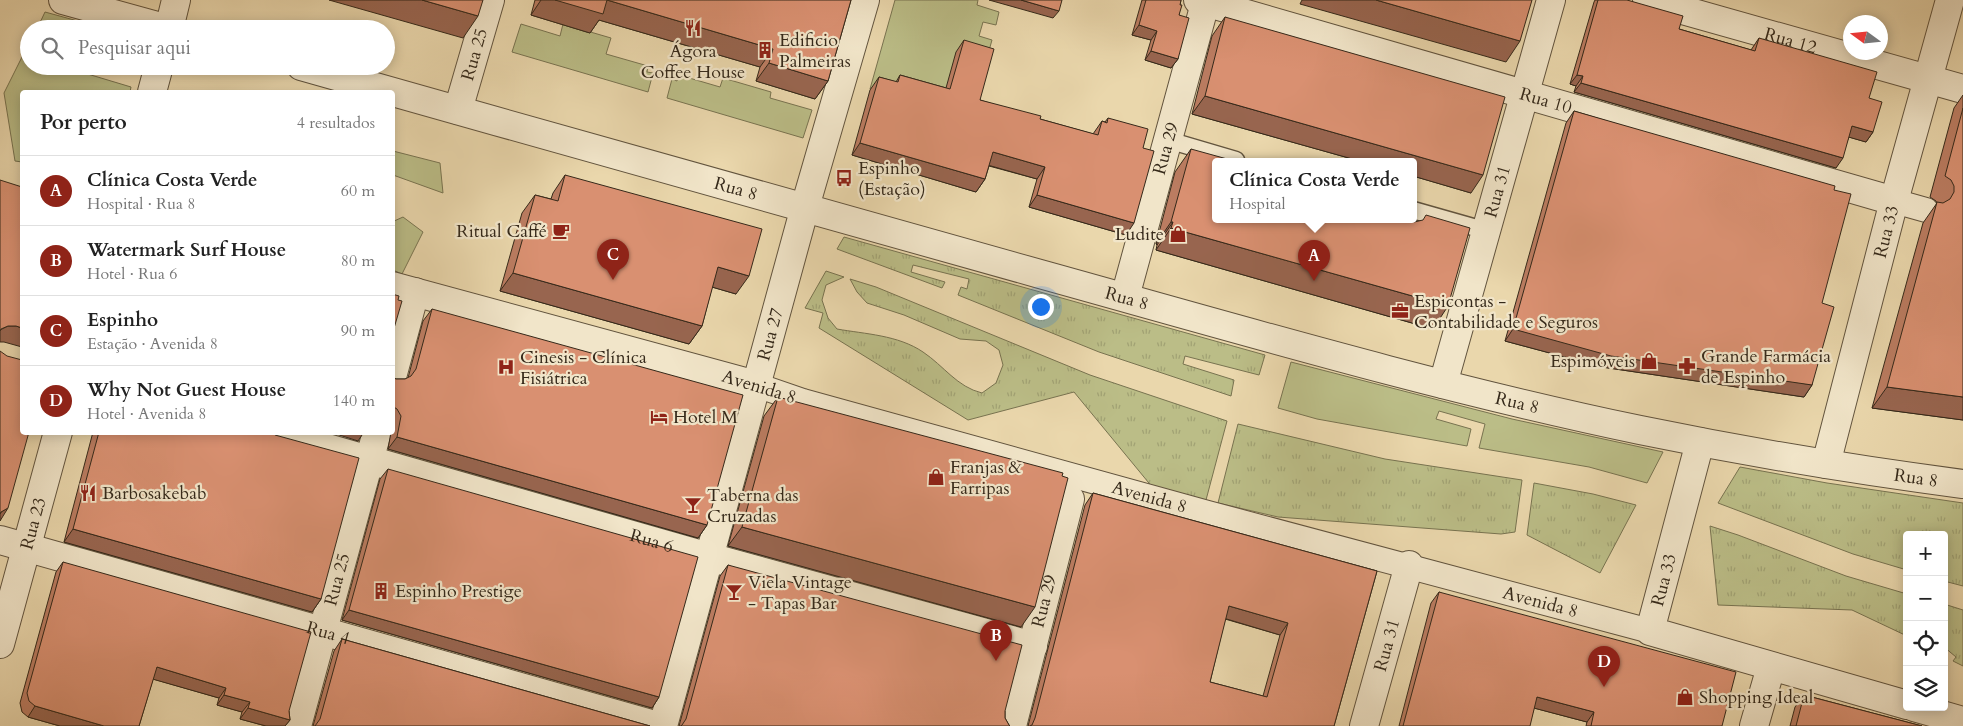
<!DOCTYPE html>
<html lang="pt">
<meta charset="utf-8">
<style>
body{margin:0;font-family:Cardo,serif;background:#f2f2f2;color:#222}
.controls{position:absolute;right:15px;bottom:15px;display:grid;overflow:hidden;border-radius:5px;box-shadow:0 2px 12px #0003}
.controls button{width:45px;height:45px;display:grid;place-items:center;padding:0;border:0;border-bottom:1px solid #e0e0e0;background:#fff;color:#222;font:25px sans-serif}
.compass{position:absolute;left:1843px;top:15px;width:45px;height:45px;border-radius:50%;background:#fff;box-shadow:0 2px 12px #0003;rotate:285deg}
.you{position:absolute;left:1040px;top:306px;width:18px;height:18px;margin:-12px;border:4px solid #fff;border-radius:50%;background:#1a73e8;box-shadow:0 0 0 8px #1a73e833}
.badge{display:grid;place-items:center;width:32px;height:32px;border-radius:50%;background:#8f2418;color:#fff;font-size:16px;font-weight:700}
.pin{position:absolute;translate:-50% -41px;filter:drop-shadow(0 1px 2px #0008)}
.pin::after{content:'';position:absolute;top:26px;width:18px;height:15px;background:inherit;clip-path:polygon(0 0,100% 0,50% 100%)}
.popup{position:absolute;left:1212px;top:158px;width:205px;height:65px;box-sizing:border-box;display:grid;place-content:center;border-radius:5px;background:#fff;filter:drop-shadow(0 1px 4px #0005);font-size:16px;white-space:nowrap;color:#767676}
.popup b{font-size:19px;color:#222}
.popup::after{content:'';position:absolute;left:50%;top:100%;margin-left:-10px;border:10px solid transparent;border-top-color:#fff}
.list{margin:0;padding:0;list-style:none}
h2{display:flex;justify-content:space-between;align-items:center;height:65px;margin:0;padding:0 20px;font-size:21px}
h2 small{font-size:16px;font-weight:400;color:#767676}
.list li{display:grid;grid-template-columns:32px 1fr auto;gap:15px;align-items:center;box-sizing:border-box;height:70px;padding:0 20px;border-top:1px solid #e0e0e0}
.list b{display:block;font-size:19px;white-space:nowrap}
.list p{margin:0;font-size:16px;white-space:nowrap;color:#767676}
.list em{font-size:16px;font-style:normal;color:#767676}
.icon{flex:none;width:28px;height:28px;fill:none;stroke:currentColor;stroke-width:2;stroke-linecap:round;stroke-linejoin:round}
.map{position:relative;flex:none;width:1963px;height:726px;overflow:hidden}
.search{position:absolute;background:#fff;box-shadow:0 2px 12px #0003;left:20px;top:20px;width:375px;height:55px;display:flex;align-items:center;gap:12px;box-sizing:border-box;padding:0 18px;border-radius:28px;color:#767676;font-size:19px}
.panel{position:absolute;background:#fff;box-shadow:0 2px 12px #0003;left:20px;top:90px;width:375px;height:345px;border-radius:5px}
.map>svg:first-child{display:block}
.green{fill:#bbbd87;stroke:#787350}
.park{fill:url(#park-tufts);stroke:#787350}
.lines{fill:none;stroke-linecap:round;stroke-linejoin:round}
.service-casing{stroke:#62543e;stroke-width:19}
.pedestrian-casing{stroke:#62543e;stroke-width:26}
.minor-casing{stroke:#62543e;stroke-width:30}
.service{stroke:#f1e5c9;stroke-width:16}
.pedestrian{stroke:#f1e5c9;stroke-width:24}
.minor{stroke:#f1e5c9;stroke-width:28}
.wall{fill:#bb7c61;stroke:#35291a;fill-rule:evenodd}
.shaded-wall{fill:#98654f;stroke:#35291a}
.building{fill:#d99071;stroke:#35291a;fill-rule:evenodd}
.labels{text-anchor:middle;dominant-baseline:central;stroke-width:4.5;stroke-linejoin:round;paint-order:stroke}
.poi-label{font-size:18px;fill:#35291a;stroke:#f1e5c9;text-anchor:start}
.street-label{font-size:18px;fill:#35291a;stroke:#f1e5c9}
</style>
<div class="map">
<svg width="1963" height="726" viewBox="0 0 1963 726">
<defs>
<pattern id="park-tufts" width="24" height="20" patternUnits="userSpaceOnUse" patternTransform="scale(1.25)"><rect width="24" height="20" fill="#bbbd87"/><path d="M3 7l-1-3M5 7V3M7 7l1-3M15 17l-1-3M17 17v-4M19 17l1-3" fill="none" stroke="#a1a274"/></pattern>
</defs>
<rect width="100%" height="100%" fill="#ead7ac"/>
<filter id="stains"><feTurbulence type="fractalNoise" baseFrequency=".004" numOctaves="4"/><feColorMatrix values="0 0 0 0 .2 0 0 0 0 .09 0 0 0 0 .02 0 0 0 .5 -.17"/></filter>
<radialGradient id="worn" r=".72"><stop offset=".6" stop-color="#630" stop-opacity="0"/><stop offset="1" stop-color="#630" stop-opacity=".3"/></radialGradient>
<!-- green -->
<path class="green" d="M895,0H978L977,5L999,12L996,25L983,22L979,36L992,40L988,54L945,89H870Z
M45,12L107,29H37Z
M521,24L560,36L563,24L611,38L606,54L648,66L647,72L653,73L648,92L512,52Z
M23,55L29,57V66H61L131,87L130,92H22V162L15,161L4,93Z
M679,75L720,87L723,78L771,92L770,98L812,110L803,138L667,98L672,79L677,81Z
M393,151L440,163L443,193L393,175Z
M403,217L423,232L402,274L393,270L392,222Z
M1291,362L1512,419L1663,452L1647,483L1589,467L1479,448L1485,424L1439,411L1436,419L1471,429L1467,446L1317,419L1278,408Z"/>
<!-- park -->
<path class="park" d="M844,237L1265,355L1259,375L1185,356L1183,364L1234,380L1231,396L1099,352L958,295L961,287L967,289L969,279L913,265L911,272L945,282L942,288L837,249Z
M826,271L844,277L826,285L822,300L828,318L837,329C865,334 898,335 923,352C944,366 957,387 982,393L996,383L1003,365L999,350L986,341L960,339L904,315L867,303L857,292L850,279L876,287L1090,375L1227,421L1206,500L1153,488L1074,392L968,420L819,328L823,313L805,308Z
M1238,424L1385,459L1522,480L1515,532L1501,534L1278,517L1218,503Z
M1740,467L1827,483L1963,503V586L1944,581V535H1907V570L1853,554L1718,503Z
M1534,483L1593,494L1636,505L1600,573L1527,535Z
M1710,526L1738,535L1846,576L1907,594V636L1852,610L1718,605Z
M1944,604L1963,610V666L1953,661L1956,657L1944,647Z"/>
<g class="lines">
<!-- service casing -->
<g class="service-casing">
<path id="service" d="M1168,140L1236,160L1235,162
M1413,210L1487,231"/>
</g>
<!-- pedestrian casing -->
<g class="pedestrian-casing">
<g id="pedestrian">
<path d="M1894,201L1926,210"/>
<path id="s1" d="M756,385L803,401L1208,513L1650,631"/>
</g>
</g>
<!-- minor casing -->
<g class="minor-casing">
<g id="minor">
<path d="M63,0L168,29"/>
<path id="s2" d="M1198,0L1894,201"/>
<path id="s3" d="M1647,0L1963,89"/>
<path d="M169,29L176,0"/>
<path id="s4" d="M301,66C547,136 793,204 1040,274C1238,329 1438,388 1640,430C1747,452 1855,470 1963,484"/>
<path d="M152,92L159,66"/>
<path id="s5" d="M458,110L490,0"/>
<path d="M392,286L756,385"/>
<path id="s6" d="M1125,297L1206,0"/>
<path d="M392,377L415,292"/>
<path id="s7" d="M1443,384L1551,0"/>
<path id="s8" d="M271,432L709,557L1033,646"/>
<path d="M1700,442L1650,631L1907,705"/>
<path id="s9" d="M1826,464L1894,201L1950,0"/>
<path id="s10" d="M0,540L658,726"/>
<path id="s11" d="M0,644L58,432"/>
<path d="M1914,707L1963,721"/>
<path id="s12" d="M297,726L377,432"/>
<path id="s13" d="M663,726L805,207L865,0"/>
<path id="s14" d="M1012,726L1070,499"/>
<path id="s15" d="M1364,726L1409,565"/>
<path d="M1754,726L1771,667"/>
</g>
</g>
<!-- service -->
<use href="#service" class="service"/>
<!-- pedestrian -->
<use href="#pedestrian" class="pedestrian"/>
<!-- minor -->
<use href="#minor" class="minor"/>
</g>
<!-- wall -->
<path class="wall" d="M535,0H851L828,81L815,99L756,81L760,67L599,20L590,33L531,15Z
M1142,0H1181L1180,5L1179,15L1178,59L1171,68L1145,60L1151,40L1132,35Z
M1595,0H1627L1679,29L1751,50L1759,38L1873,132L1866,142L1849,137L1836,168L1574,92L1576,86L1570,84L1594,2Z
M1225,17L1471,193L1413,176V162H1363L1192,114L1212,36Z
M964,40L980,100L1040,119L1093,134L1102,121L1105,122L1108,118L1143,148L1126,235L1029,207L1037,179L989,166L985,179L976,192L852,155L870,90L879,77L896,82L900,75L946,88L956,52Z
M1963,95V420L1872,408L1923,223L1937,203L1936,201L1930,197L1954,108Z
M1574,111L1834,190L1812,385L1804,397L1602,367L1505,341L1566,123Z
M1191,149L1433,329L1156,250L1157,245L1156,244L1175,172Z
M565,175L736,294L712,287L702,326L689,344L500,291L522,213L535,195L551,199L553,193Z
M432,309L707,525L698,538L388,449L391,432H392V377L396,379H405L408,378L423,321Z
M778,397L1021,627L728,546L764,416Z
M93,432H272L321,599L312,612L64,542Z
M388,469L659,697L652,708L342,620L380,479Z
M1093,493L1377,571L1334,726H1028L1085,505ZM1225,619L1280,635L1263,696L1210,682Z
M63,562L289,711L290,720L285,726H266L240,719L242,712L217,705L219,698L153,679L139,726H60L28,717L22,712L20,703L56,572Z
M728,565L1005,711V718L1009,725L1010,726H679L720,576Z
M1439,592L1722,726H1586L1587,722L1534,708L1529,726H1399L1431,603Z
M342,639L650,726H313L334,651Z
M1804,695L1922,726H1790L1795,707Z"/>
<!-- shaded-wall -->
<path class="shaded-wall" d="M329,0H422L478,16L463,38Z
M541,0H607L773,49L760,67L599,20L590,33L531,15Z
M989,0H1021L1059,11L1053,18Z
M1302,0H1376L1520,41L1506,62L1300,4Z
M1139,25L1157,31L1151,40L1132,35Z
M1151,51L1178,59L1171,68L1145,60Z
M769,63L828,81L815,99L756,81Z
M1577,75L1583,76L1576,86L1570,84Z
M1581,83L1843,158L1836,168L1574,92Z
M1205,96L1483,175L1471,193L1413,176V162H1363L1192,114Z
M1852,126L1873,132L1866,142L1845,136Z
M860,143L985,179L976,192L852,155Z
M993,152L1045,167L1037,179L984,164Z
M1037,195L1134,223L1126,235L1029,207Z
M1171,222H1173L1157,245L1156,244Z
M1171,228L1448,306L1433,329L1156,250Z
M718,267L749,276L736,294L705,285Z
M513,273L702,326L689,344L500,291Z
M8,326H16L22,328V347L4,342H0V330Z
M1513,329L1812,385L1804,397L1602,367L1505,341Z
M1887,387L1963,397V420L1872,408Z
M330,432H364L358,441Z
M397,437L707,525L698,538L388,449Z
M8,508L0,521V514L1,512Z
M742,527L1035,607L1021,627L728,546Z
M73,529L321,599L312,612L64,542Z
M1229,606L1288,623L1280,635L1220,617Z
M349,610L659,697L652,708L342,620Z
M157,667L226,688L219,698L149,678Z
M224,695L250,702L242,712L217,705Z
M1537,697L1594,712L1587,722L1530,707Z
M35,706L104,726H60L28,717Z
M248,708L290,720L285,726H266L240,719Z"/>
<!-- building -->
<path class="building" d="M422,0H483L478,16Z
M555,0H851L828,81L769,63L773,49L607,0L603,14Z
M1021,0H1062L1059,11Z
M1146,0H1181L1180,5H1182L1179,15L1189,18L1178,59L1151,51L1157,31L1139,25Z
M1376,0H1532L1520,41Z
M1598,0H1627L1683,16L1679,29L1755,51L1759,38L1877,72L1869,98L1882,102L1873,132L1852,126L1843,158L1581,83L1583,76L1577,75Z
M1225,17L1505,97L1483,175L1205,96Z
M964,40L994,49L980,100L1041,116L1040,119L1098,135L1102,121L1107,123L1108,118L1148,129L1143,148L1154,151L1134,223L1037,195L1045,167L993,152L985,179L860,143L879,77L898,82L900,75L950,89Z
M1963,108V397L1887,387L1937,202L1943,203L1950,199L1954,192V186L1951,180L1945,176Z
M1574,111L1835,186L1834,190L1851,194L1822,303L1834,307L1812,385L1611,356L1513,329Z
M1191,149L1238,162H1215V220H1411L1414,222L1423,220L1426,215L1470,228L1448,306L1171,228L1173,222H1171Z
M565,175L762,229L749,276L718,267L702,326L513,273L535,195L558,201Z
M0,180L22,187V328L16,326H8L1,329L0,331Z
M392,294L399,296L398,300L402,301L392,335Z
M432,309L743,395L707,525L397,437L401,416L397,409L392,406V377L396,379H405L411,376L416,369Z
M0,351L7,356L22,360V432H29L8,508L1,512L0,514Z
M778,397L1063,473L1062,476L1068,478L1035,607L742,527Z
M99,432H272L275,435L359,458L321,599L73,529Z
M388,469L698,557L659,697L349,610Z
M1093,493L1377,571L1334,726H1030L1032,725L1035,718ZM1229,606L1288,623L1267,697L1210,682Z
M63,562L311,632L289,711L290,720L248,708L250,702L224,695L226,688L157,667L139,726H104L35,706L29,701L27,693Z
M728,565L1022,645L1005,711V718L1009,725L1010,726H681L682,725L686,719Z
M1439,592L1736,672L1722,726H1591L1594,712L1537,697L1530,726H1403Z
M342,639L650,726H315L320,719Z
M1804,695L1922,726H1796Z"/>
<!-- icons -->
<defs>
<g id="restaurant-bare" transform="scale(1.35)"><path d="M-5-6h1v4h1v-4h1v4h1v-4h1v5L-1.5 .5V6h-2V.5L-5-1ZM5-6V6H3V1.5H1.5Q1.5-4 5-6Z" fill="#8f2418" stroke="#f1e5c9" stroke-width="2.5" paint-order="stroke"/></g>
<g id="building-bare" transform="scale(1.35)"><path d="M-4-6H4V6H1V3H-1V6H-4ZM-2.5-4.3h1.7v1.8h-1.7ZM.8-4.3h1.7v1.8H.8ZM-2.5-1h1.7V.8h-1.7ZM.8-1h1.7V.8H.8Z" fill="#8f2418" stroke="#f1e5c9" stroke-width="2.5" paint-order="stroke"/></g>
<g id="bus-bare" transform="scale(1.35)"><path d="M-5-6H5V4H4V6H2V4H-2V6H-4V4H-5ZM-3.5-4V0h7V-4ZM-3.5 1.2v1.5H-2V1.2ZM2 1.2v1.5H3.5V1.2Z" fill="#8f2418" stroke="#f1e5c9" stroke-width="2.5" paint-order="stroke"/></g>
<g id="cafe-bare" transform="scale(1.35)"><path d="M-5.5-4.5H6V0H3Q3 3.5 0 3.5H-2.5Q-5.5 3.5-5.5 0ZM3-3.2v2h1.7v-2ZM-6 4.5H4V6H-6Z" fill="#8f2418" stroke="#f1e5c9" stroke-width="2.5" paint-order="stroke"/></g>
<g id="shop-bare" transform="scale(1.35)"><path d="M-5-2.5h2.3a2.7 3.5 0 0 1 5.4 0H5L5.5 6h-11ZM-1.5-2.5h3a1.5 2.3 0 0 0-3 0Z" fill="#8f2418" stroke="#f1e5c9" stroke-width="2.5" paint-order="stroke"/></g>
<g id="office-bare" transform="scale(1.35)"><path d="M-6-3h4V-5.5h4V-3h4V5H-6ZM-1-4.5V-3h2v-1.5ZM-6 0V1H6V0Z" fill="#8f2418" stroke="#f1e5c9" stroke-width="2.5" paint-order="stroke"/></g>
<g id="pharmacy-bare" transform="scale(1.35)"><path d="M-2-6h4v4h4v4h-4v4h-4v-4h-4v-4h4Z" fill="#8f2418" stroke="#f1e5c9" stroke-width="2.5" paint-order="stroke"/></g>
<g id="hospital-bare" transform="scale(1.35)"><path d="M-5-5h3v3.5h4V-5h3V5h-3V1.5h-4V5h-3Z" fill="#8f2418" stroke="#f1e5c9" stroke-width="2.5" paint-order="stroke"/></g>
<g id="hotel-bare" transform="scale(1.35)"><path d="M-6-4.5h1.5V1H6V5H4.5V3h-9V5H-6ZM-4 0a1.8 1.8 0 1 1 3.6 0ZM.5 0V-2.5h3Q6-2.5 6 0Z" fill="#8f2418" stroke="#f1e5c9" stroke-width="2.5" paint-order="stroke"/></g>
<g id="bar-bare" transform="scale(1.35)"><path d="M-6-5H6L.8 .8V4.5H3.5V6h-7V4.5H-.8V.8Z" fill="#8f2418" stroke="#f1e5c9" stroke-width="2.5" paint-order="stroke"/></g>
</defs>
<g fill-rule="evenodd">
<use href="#restaurant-bare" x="693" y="28"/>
<use href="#building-bare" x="765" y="50"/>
<use href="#bus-bare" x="844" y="178"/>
<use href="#cafe-bare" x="561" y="231"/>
<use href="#shop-bare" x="1178" y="234"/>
<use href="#office-bare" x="1400" y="311"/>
<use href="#shop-bare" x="1649" y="361"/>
<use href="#pharmacy-bare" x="1687" y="366"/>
<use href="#hospital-bare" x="506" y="367"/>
<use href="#hotel-bare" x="659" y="417"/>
<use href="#shop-bare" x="936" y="477"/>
<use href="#restaurant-bare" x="88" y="493"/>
<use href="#bar-bare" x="693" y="505"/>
<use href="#building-bare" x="381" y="591"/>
<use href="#bar-bare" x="734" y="592"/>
<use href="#shop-bare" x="1685" y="697"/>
</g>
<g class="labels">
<!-- poi labels -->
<g class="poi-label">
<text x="779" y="40">Edificio<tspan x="779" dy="21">Palmeiras</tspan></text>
<text x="693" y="51" text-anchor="middle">Ágora<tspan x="693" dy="21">Coffee House</tspan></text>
<text x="858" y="168">Espinho<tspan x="858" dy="21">(Estação)</tspan></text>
<text x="547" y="231" text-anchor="end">Ritual Caffé</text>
<text x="1164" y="234" text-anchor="end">Ludite</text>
<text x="1414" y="301">Espicontas -<tspan x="1414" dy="21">Contabilidade e Seguros</tspan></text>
<text x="1701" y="356">Grande Farmácia<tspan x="1701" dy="21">de Espinho</tspan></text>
<text x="520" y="357">Cinesis - Clínica<tspan x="520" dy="21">Fisiátrica</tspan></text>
<text x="1635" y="361" text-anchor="end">Espimóveis</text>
<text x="673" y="417">Hotel M</text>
<text x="950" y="467">Franjas &amp;<tspan x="950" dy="21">Farripas</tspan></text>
<text x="102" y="493">Barbosakebab</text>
<text x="707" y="495">Taberna das<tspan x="707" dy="21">Cruzadas</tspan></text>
<text x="748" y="582">Viela Vintage<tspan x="748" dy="21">- Tapas Bar</tspan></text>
<text x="395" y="591">Espinho Prestige</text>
<text x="1699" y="697">Shopping Ideal</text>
</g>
<!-- street labels -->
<g class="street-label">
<text stroke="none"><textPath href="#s3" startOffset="149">Rua 12</textPath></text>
<text stroke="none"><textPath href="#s5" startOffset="58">Rua 25</textPath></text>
<text stroke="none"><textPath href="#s2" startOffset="362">Rua 10</textPath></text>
<text stroke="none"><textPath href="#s6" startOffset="154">Rua 29</textPath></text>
<text stroke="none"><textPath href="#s4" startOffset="452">Rua 8</textPath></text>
<text stroke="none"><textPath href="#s7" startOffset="200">Rua 31</textPath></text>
<text stroke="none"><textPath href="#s9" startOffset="240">Rua 33</textPath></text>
<text stroke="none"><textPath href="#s4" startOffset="858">Rua 8</textPath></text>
<text stroke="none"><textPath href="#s13" startOffset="406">Rua 27</textPath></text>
<text transform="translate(759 387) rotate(17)">Avenida 8</text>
<text stroke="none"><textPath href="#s4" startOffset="1262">Rua 8</textPath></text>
<text stroke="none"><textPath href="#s4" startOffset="1668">Rua 8</textPath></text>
<text stroke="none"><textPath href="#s1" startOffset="409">Avenida 8</textPath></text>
<text stroke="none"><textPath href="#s11" startOffset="125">Rua 23</textPath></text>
<text stroke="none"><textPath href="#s8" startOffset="396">Rua 6</textPath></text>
<text stroke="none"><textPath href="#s12" startOffset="152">Rua 25</textPath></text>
<text transform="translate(1664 580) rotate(-75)">Rua 33</text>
<text stroke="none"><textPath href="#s14" startOffset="129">Rua 29</textPath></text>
<text stroke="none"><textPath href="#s1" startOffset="814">Avenida 8</textPath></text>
<text stroke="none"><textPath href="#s10" startOffset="341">Rua 4</textPath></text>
<text stroke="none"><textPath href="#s15" startOffset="84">Rua 31</textPath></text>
</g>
</g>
<rect width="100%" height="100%" filter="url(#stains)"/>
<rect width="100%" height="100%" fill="url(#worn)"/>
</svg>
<div class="controls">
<button>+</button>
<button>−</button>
<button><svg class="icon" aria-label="locate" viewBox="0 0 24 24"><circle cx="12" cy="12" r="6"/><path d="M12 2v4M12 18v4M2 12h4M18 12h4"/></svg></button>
<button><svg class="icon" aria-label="layers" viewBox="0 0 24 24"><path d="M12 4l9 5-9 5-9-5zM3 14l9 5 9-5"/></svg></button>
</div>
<svg class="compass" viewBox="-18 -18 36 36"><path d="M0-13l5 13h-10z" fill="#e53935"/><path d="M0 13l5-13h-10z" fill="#767676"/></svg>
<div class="you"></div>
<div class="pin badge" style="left:1314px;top:281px">A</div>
<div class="popup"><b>Clínica Costa Verde</b>Hospital</div>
<div class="pin badge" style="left:996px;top:661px">B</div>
<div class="pin badge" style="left:613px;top:280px">C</div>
<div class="pin badge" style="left:1604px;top:687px">D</div>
<div class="search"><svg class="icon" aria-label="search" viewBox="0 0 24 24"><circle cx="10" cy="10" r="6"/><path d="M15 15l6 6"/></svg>Pesquisar aqui</div>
<section class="panel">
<h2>Por perto<small>4 resultados</small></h2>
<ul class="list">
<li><span class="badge">A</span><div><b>Clínica Costa Verde</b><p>Hospital · Rua 8</p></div><em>60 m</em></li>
<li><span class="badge">B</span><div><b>Watermark Surf House</b><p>Hotel · Rua 6</p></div><em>80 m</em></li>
<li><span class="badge">C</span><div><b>Espinho</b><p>Estação · Avenida 8</p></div><em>90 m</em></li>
<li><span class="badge">D</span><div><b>Why Not Guest House</b><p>Hotel · Avenida 8</p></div><em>140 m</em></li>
</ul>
</section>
</div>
